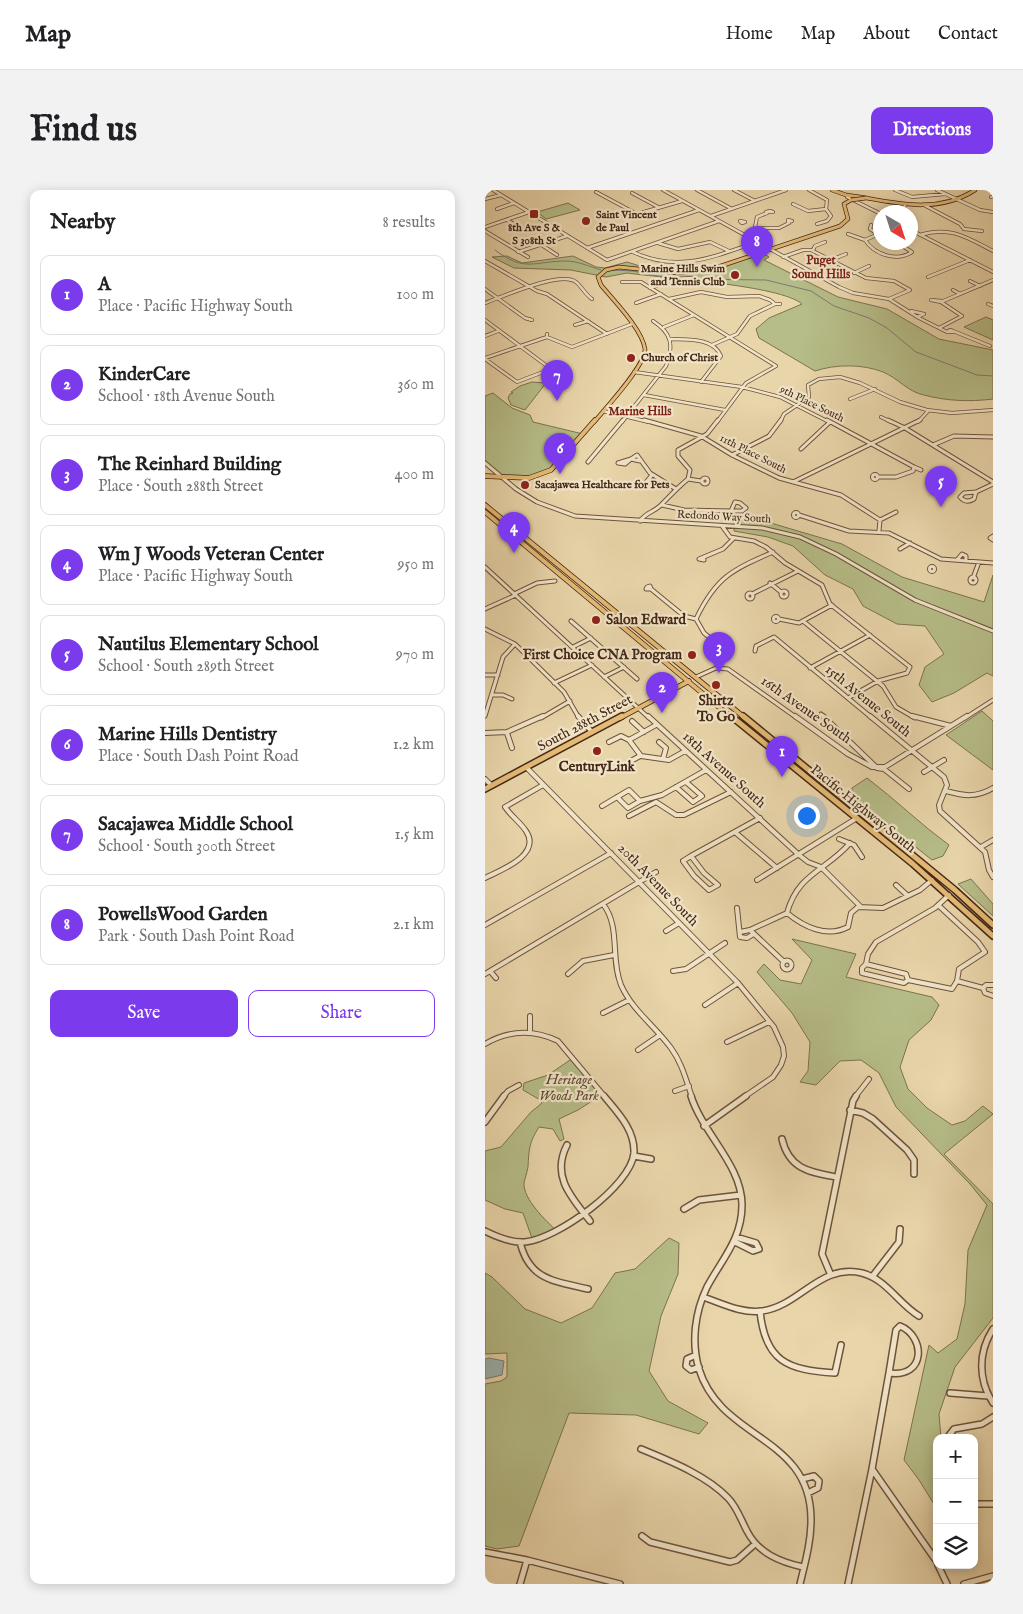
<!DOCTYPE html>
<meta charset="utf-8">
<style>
body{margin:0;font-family:"IM FELL English",serif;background:#f2f2f2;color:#202124}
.controls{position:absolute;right:15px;bottom:15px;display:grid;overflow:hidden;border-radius:10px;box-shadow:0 2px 12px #0003}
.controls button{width:45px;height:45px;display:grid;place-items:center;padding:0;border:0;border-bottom:1px solid #e0e0e0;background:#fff;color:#202124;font:25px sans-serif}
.compass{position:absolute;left:388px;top:15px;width:45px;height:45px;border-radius:50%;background:#fff;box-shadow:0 2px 12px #0003;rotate:141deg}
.you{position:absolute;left:321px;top:625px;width:18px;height:18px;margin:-12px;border:4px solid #fff;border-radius:50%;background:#1a73e8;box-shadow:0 0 0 8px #1a73e833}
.badge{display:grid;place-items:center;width:32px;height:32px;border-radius:50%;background:#7c3aed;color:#fff;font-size:16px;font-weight:700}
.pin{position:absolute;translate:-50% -41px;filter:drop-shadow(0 1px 2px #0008)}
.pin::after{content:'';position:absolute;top:26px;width:18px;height:15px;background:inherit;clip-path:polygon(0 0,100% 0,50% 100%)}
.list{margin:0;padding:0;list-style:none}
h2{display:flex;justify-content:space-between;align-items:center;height:65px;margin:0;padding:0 20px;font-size:21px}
h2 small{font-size:16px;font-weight:400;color:#757577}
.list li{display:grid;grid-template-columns:32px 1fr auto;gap:15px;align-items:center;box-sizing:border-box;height:80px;margin:0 10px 10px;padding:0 10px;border:1px solid #e0e0e0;border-radius:10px}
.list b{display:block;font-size:19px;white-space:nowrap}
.list p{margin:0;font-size:16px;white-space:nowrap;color:#757577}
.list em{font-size:16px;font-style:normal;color:#757577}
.actions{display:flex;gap:10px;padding:15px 20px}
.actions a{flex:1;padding:11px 0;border:1px solid #7c3aed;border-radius:10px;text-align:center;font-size:18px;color:#7c3aed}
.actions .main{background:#7c3aed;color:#fff}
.icon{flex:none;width:28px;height:28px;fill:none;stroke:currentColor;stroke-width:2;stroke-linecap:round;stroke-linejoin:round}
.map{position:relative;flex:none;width:508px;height:1394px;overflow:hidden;border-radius:10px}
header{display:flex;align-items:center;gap:30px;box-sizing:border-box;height:70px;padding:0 25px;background:#fff;border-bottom:1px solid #e0e0e0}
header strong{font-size:24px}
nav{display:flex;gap:28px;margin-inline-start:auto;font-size:18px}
.intro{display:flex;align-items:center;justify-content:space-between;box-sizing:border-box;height:120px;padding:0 30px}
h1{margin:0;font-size:35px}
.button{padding:12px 22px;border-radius:10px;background:#7c3aed;color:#fff;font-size:18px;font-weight:700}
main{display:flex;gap:30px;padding:0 30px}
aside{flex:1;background:#fff;border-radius:10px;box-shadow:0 2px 12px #0003}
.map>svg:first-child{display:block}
.green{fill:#b6bd88;stroke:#7d724f}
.water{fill:#9bb6b3;stroke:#787d74}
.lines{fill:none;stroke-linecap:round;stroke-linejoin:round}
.stream{stroke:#787d74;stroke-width:1}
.minor-far3-casing{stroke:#6d533b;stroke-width:4}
.minor-far2-casing{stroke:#6d533b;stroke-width:5}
.minor-far1-casing{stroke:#6d533b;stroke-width:6}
.minor-casing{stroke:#6d533b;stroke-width:8}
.major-far2-casing{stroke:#442816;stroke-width:4.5}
.major-far1-casing{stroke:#442816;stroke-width:5.5}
.major-casing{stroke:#442816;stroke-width:8}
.minor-far3{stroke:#f1e4c8;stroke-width:2.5}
.minor-far2{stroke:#f1e4c8;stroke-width:3}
.minor-far1{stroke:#f1e4c8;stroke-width:4}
.minor{stroke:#f1e4c8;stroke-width:5}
.major-far2{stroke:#e4ba75;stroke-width:3}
.major-far1{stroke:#e4ba75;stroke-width:4}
.major{stroke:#e4ba75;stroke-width:5}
.major-bridge-casing{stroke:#442816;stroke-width:4.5;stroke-linecap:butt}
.major-bridge{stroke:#e4ba75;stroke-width:3}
.poi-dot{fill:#8f2418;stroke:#f1e4c8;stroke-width:2}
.labels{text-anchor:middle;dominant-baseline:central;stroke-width:4.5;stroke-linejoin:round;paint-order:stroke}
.far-poi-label{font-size:11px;font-weight:bold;fill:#442816;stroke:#f1e4c8;text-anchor:start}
.far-street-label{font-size:11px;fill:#442816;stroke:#f1e4c8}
.far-neighbourhood-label{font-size:12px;font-weight:bold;fill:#7a1f14;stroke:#f1e4c8}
.poi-label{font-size:14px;font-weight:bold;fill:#442816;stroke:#f1e4c8}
.street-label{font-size:14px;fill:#442816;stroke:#f1e4c8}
.park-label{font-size:14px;font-style:italic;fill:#5b462d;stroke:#f1e4c8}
</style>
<header>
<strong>Map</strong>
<nav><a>Home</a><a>Map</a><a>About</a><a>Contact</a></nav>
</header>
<div class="intro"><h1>Find us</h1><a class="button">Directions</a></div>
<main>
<aside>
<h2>Nearby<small>8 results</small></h2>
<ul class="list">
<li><span class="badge">1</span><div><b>A</b><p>Place · Pacific Highway South</p></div><em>100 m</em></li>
<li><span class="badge">2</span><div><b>KinderCare</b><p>School · 18th Avenue South</p></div><em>360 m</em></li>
<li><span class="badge">3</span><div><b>The Reinhard Building</b><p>Place · South 288th Street</p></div><em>400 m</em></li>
<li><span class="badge">4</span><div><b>Wm J Woods Veteran Center</b><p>Place · Pacific Highway South</p></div><em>950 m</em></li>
<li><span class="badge">5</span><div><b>Nautilus Elementary School</b><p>School · South 289th Street</p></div><em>970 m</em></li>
<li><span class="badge">6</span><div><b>Marine Hills Dentistry</b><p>Place · South Dash Point Road</p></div><em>1.2 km</em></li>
<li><span class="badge">7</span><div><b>Sacajawea Middle School</b><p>School · South 300th Street</p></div><em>1.5 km</em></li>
<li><span class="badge">8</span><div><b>PowellsWood Garden</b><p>Park · South Dash Point Road</p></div><em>2.1 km</em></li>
</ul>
<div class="actions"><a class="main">Save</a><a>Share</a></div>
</aside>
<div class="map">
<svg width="508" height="1394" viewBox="0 0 508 1394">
<rect width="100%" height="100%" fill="#e9d5aa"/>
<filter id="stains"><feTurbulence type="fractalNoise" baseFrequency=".004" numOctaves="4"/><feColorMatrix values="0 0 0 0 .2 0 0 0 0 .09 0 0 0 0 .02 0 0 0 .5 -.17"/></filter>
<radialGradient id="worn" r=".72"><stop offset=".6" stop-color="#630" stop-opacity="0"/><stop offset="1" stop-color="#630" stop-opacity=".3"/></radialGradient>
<!-- green -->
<path class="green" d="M83,13L95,20L61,29L52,22Z
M279,64L284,67L279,70L353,107L402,119L454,149L508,160V209C485,212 461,211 439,205C423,202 413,188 398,182C378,174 351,174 330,181L274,148L271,139L284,128L317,114C295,95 177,88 142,83L121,87L86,80L29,78L7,67L22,66L37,73L88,66L111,77L120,78L142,72L155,76L199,80L234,76L261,66L268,67Z
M501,127L508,130V150L479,137Z
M47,192L61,193L40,220L26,215L23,208L25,204L28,203L26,202L35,196Z
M8,203L27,218L45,225L48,232L98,244L73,274L52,287H16L0,273V206Z
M249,330L279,331L357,354L417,387L499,412L508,385V486L502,483L469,503L447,512L434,495L440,477L459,464L440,436L412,434L378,416L368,399L340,385L308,356L283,347L249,341Z
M497,521L508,531V580L461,545Z
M382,588C410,609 435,634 464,655L458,666L447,670L367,606V598Z
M486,689L508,714V726L473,694Z
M307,749L371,764L361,787L447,807L454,815L446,830L424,850L415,877L423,899L442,918L467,935L480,931L498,916L508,924L459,964L508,1014V1128L470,1177L454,1224L456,1248H452V1319L434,1290L419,1270L444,1155L453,1163L472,1149L480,1114L483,1060L502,1015L485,994L411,917L394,883L376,870L355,871L331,895L315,892L323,881L325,852L307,823L272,782L279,774L295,790L316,794L327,770Z
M88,868L118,904L93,920L74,929L79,949L75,951L68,939L54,937C44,953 44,958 43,977C42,983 40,988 39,993C38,1009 61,1031 72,1041L48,1051L38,1023L20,1019L0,1010V961L16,957L46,922L56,914L57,911L38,900L39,893L63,885Z
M184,1048L194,1053L193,1084L176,1126L164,1181L183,1211L223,1233L214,1244L151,1225L84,1223L34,1356L12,1359L0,1356V1194L16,1191L22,1187V1163L0,1164V1083L7,1087L40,1119L76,1133L107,1118L130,1083L150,1079Z"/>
<!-- water -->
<path class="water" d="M4,1168L19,1171L17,1185L0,1189V1169Z"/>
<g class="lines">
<!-- stream -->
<path class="stream" d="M10,60C40,83 49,71 81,71C93,71 105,77 116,80
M127,80L148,81L187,89
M205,89L281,90L326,101L349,116L384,128L402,138L431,162L492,185L508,186"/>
<!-- minor-far3 casing -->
<g class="minor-far3-casing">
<path id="minor-far3" d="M8,0L122,70L234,31
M178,0L354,97L368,103L404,109L434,128L462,142
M212,0L247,19
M249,0L270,11
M324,0L342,10L341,19L346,26L342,31L332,34
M410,0L427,7L460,4
M452,0L495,20L508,22
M111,2L152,24L197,11
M147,3L173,17
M362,7L396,24
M506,7H508
M0,9L16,5
M308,14L323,21L341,19
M439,15L475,34L479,39
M12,19L29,13
M285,21L288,22H281Z
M417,22L420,15
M226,26L301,0
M22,30L34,37
M303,30L307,31L303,32Z
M255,31L260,32L257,33Z
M426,32L429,31
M386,35L385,39L393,44
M0,37L44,22
M270,38H294L304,33
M479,39L497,41
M426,40L508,82
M0,41L43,67
M363,44L380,50
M435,45C466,36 481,47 508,61
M261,46L269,42L272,27L282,23
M46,48L72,65
M380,50C390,65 412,72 427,62L411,52
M380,50L396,43
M173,53L193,59L225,52L244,61
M102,58L214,20
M328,60L330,56L340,52
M33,62L82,46
M148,62C193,83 228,67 272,52
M298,67L318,60H326L381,88L409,91L425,100L404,109
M346,70L361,64
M0,71L52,101L62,104L122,144
M369,83L384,76
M443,87L485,70
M485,91L495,96
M137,92H156L291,176L261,193L232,232
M165,98L190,89L207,88
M0,99L40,128L47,130
M468,100L475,104
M184,109L216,102L242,107L274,106L285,110L290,114
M456,112L508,90
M0,113C17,107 76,80 91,92C97,97 100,104 107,109
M151,113L176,104
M503,114L508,116
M426,121L439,124L432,127
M0,130L66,179
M90,135L103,131
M179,137L209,125
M454,138L477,126L456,112L446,110L457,111
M465,140L468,141V142H462Z
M468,141L505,156
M62,144V147L87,157L147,134
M0,146L13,141
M185,149C202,150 228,147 236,166L216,192
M227,155L252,144L265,126L290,114H295
M0,168L62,147
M0,169L32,192L66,179
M149,182L257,197L295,207L344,232
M159,205L240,220
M365,209L390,199
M118,221L164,232
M396,227L406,232
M137,232L181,176C189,156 187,143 168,131
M295,232L299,224L324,207L323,195L334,189L355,187L375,193L415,212L442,220L467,223L508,220
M433,232L444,220"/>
</g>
<!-- minor-far2 casing -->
<g class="minor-far2-casing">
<path id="minor-far2" d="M159,230L216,246L247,265L294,288L356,305L395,330L394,341
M342,230L429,277L428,281L411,287H393
M403,230L420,238L508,292
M448,255L469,246L508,247
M316,259L345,232
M247,265L284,246L296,230
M146,269L140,274L133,273Z
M146,269L152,265L165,283L191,299
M146,269L155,271
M103,272L138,230
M0,273L31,299L52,312L90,326L277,338L315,347L351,364L430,410L508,441
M429,277L436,280
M387.5 287a2.5 2.5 0 1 1 5 0a2.5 2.5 0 1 1-5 0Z
M167,285L162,291L175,290
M217 291a3 3 0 1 1 6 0a3 3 0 1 1-6 0Z
M203,289L205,280L193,266V260L222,244L233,230
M203,289L216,291
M308,292L435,230
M491,302L489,309C484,312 479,312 475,307L479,303Z
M491,302L508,294
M250,312L255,313L261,318L257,321H246Z
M177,315L199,320L246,321
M308.5 325a2.5 2.5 0 1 1 5 0a2.5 2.5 0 1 1-5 0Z
M314,325L364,341L404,343L456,369L508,373
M395,330L411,322
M155,331C161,322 170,322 177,314C186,305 193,297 203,289
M237,336L245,347L269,351L281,357L300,373L337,395L345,414L425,477L422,483L393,491L363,508
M508,346L505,348L508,350
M415,359L425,353
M219,367V370L214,369L238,359L248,349
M472,370L477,364L481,366V371
M444.5 379a2.5 2.5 0 1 1 5 0a2.5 2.5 0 1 1-5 0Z
M0,377L164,528
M485 390a3 3 0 1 1 6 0a3 3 0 1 1-6 0Z
M488,388L494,372
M285,393L296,402
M165,396L166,399H161L162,397Z
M166,399L199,426L211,429L219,443L230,452
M296 404a3 3 0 1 1 6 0a3 3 0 1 1-6 0Z
M262 406a3 3 0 1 1 6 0a3 3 0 1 1-6 0Z
M29,404L52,393L70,391
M267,404L313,381
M0,419L31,405
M288.5 429a2.5 2.5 0 1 1 5 0a2.5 2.5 0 1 1-5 0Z
M211,429C231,387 247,380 288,362
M294,429L314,433L347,415
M86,431L152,489
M318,431L398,496L411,517L430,528
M0,439L30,454L79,502L94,528
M230,452L235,453L230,454Z
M88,457L106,448
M270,461L271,456L289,447L387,528
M325,478L385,445
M0,485H13
M119,487L139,477
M211,487L231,478L243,479L312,528
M69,493L107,475
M7,505H18L27,509
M336,524L340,528
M0,526L18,467L30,454
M56,528L85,511
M480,528L508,510"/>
</g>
<!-- minor-far1 casing -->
<g class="minor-far1-casing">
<path id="minor-far1" d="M93,526L107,542
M163,526L314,665L323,672L336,677L375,716
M310,526L363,564L387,577H400L482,526
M338,526L392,578L399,579L424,599
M385,526L459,587L462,595L454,615L455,621L500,662L504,680L508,687
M427,526L466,536
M147,531L159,542
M171,535L144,550L156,566L184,570L200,561
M0,543L22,542L58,526
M22,543L27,558
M124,552L136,546L144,550
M174,552L181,558L178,569
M144,572L155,566
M41,577L253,793L289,837L298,857L299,866L296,875L288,887L259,907
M439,582L459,570
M0,589L6,595
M191,597L208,612L217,606L201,592
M461,601C479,606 491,608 508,598
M132,607L143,618L155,611
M117,616L144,600L155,611L177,605L221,580
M144,626L171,612L191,625H199L246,602
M251,643L292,678
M354,649L369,655L377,667
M496,657L508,650
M206,666L219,683L233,695L224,700L209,686L198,671Z
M206,666L275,628
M0,688C16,680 57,665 41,641C35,632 26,626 20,617L58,595
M272,690L372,628
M411,695L423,706
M118,714C136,737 125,768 136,795C147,820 170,836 186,858C197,873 201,890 207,907
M453,715L493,752L500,762L474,779L472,791
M252,718L255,747L262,748L267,745
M302,723C319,737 342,748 363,737L366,723L373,717L398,718L435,700L447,690
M0,735L126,663
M265,740L299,772
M181,741L194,733
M255,742L265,740L302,723C313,683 341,681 365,653
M297.5 775a4.5 4.5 0 1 1 9 0a4.5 4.5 0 1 1-9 0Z
M381,774L383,764L391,752L450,718L464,705
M381,774L421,784L423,790L419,793L377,783V778Z
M5,781L11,788
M188,781L201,779L240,753
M0,784L171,682
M83,784L98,771L129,765
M423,790L467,799L472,791L498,798L500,803L508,806
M498,798L501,795H508
M220,815L253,793
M118,823L144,810
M45,826V841
M242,852L284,832
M0,854C24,840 48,839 73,851L120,907
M153,860L175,845
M190,901L204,896
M18,907L23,901L34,895
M370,907L384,889"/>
</g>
<!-- minor casing -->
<g class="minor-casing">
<path id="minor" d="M206,906C218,944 257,975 257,1015C257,1049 237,1069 222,1097C210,1122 206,1152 214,1179C236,1251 327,1245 326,1331C326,1352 320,1373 315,1394
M365,920L378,923L388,929L422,960L429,970V984
M0,932L19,906
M219,936L261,906
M297,949C304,979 324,982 351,987
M82,955C66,986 86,1007 105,1031
M149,966L166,969
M199,1019L214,1010L256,1005
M0,1041C12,1047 26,1053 40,1052C72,1049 146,996 149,963C150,940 133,923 119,906
M35,1052C44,1090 69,1091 103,1099
M250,1052L268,1061L274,1059L271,1053L251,1047
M345,1083L337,1064L368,911L371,906
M387,1087L414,1052L415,1039
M218,1107C236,1113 257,1124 277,1121C315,1116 335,1073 377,1083C401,1089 414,1114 434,1126
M275,1121C280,1172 303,1180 350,1183L356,1155
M415,1136C440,1146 442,1188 404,1183L411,1140Z
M508,1139C493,1162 493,1190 508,1213
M211,1165L202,1169L201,1176L206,1180L214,1177
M465,1203L503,1206
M462,1248L469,1239L497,1234L508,1227
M156,1259C185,1271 221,1285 243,1308C252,1317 256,1330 262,1341C273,1363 295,1372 318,1377
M387,1279L452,1372
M317,1289L329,1286L334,1291L333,1298L323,1303
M489,1314H508
M157,1346L165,1352L245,1372L252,1370L270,1354
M0,1362L42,1370L135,1394
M453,1375L462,1394
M35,1394L42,1370
M363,1394L387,1279L404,1183
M479,1394L508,1386"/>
</g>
<!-- major-far2 casing -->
<g class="major-far2-casing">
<path id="major-far2" d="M347,0L361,5L382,8
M381,8C419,15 456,22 490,0
M109,232C120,219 161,175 160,159C157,139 129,111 116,95L113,87L121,80L134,77L192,83L224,80L355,36L363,29L359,14L366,10"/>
</g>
<!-- major-far1 casing -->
<g class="major-far1-casing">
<path id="major-far1" d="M0,286L44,288L66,280L110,230
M0,315L260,528
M0,322L247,528
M135,528L204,491"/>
</g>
<!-- major casing -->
<g class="major-casing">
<path id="major" d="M246,526L428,674L508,746
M258,526L470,700L508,735
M0,599L137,526"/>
</g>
<!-- minor-far3 -->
<use href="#minor-far3" class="minor-far3"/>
<!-- minor-far2 -->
<use href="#minor-far2" class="minor-far2"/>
<!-- minor-far1 -->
<use href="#minor-far1" class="minor-far1"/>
<!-- minor -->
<use href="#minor" class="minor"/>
<!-- major-far2 -->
<use href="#major-far2" class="major-far2"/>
<!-- major-far1 -->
<use href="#major-far1" class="major-far1"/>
<!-- major -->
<use href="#major" class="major"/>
<!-- major-bridge casing -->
<g class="major-bridge-casing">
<path id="major-bridge" d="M366,10L381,8"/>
</g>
<!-- major-bridge -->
<use href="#major-bridge" class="major-bridge"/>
</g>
<!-- markers -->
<g class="poi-dot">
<rect x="44" y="19" width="10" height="10" rx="2.5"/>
<circle cx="101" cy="31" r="5"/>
<circle cx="250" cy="85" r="5"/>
<circle cx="146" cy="168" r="5"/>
<circle cx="40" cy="295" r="5"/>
<circle cx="111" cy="430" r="5"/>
<circle cx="207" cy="465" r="5"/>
<circle cx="231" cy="495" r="5"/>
<circle cx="112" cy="561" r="5"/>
</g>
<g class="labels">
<!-- far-poi labels -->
<g class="far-poi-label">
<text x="111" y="25">Saint Vincent<tspan x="111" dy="13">de Paul</tspan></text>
<text x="49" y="38" text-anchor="middle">8th Ave S &amp;<tspan x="49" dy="13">S 308th St</tspan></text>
<text x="240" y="79" text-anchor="end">Marine Hills Swim<tspan x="240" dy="13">and Tennis Club</tspan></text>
<text x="156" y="168">Church of Christ</text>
<text x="50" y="295">Sacajawea Healthcare for Pets</text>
</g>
<!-- far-street labels -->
<g class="far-street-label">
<text transform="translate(327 214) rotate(26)">9th Place South</text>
<text transform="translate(268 264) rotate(27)">11th Place South</text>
<text transform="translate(239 327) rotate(3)">Redondo Way South</text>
</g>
<!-- far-neighbourhood labels -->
<g class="far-neighbourhood-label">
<text x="336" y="70">Puget<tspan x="336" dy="14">Sound Hills</tspan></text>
<text x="155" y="221">Marine Hills</text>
</g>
<!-- poi labels -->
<g class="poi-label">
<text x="121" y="430" text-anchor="start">Salon Edward</text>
<text x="197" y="465" text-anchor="end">First Choice CNA Program</text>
<text x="231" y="511">Shirtz<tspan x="231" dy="16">To Go</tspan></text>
<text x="112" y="577">CenturyLink</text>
</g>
<!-- street labels -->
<g class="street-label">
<text transform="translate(383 511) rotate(39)">15th Avenue South</text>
<text transform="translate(321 520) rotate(35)">16th Avenue South</text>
<text transform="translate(100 533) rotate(-28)">South 288th Street</text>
<text transform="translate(239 580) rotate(42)">18th Avenue South</text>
<text transform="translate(378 619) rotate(39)">Pacific Highway South</text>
<text transform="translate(173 695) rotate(46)">20th Avenue South</text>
</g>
<!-- park labels -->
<g class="park-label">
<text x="84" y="890">Heritage<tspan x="84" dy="16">Woods Park</tspan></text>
</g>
</g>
<rect width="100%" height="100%" filter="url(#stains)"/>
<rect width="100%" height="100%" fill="url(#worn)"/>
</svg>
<div class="controls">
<button>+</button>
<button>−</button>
<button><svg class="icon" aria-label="layers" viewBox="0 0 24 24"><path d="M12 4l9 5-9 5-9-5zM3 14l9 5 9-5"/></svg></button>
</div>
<svg class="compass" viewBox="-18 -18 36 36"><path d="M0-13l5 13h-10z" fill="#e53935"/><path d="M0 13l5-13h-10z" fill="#757577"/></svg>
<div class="you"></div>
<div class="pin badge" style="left:297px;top:587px">1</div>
<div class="pin badge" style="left:177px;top:523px">2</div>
<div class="pin badge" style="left:234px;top:483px">3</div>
<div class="pin badge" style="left:29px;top:363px">4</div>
<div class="pin badge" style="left:456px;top:317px">5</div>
<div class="pin badge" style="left:75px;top:284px">6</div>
<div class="pin badge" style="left:72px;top:211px">7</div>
<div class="pin badge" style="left:272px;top:77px">8</div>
</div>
</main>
